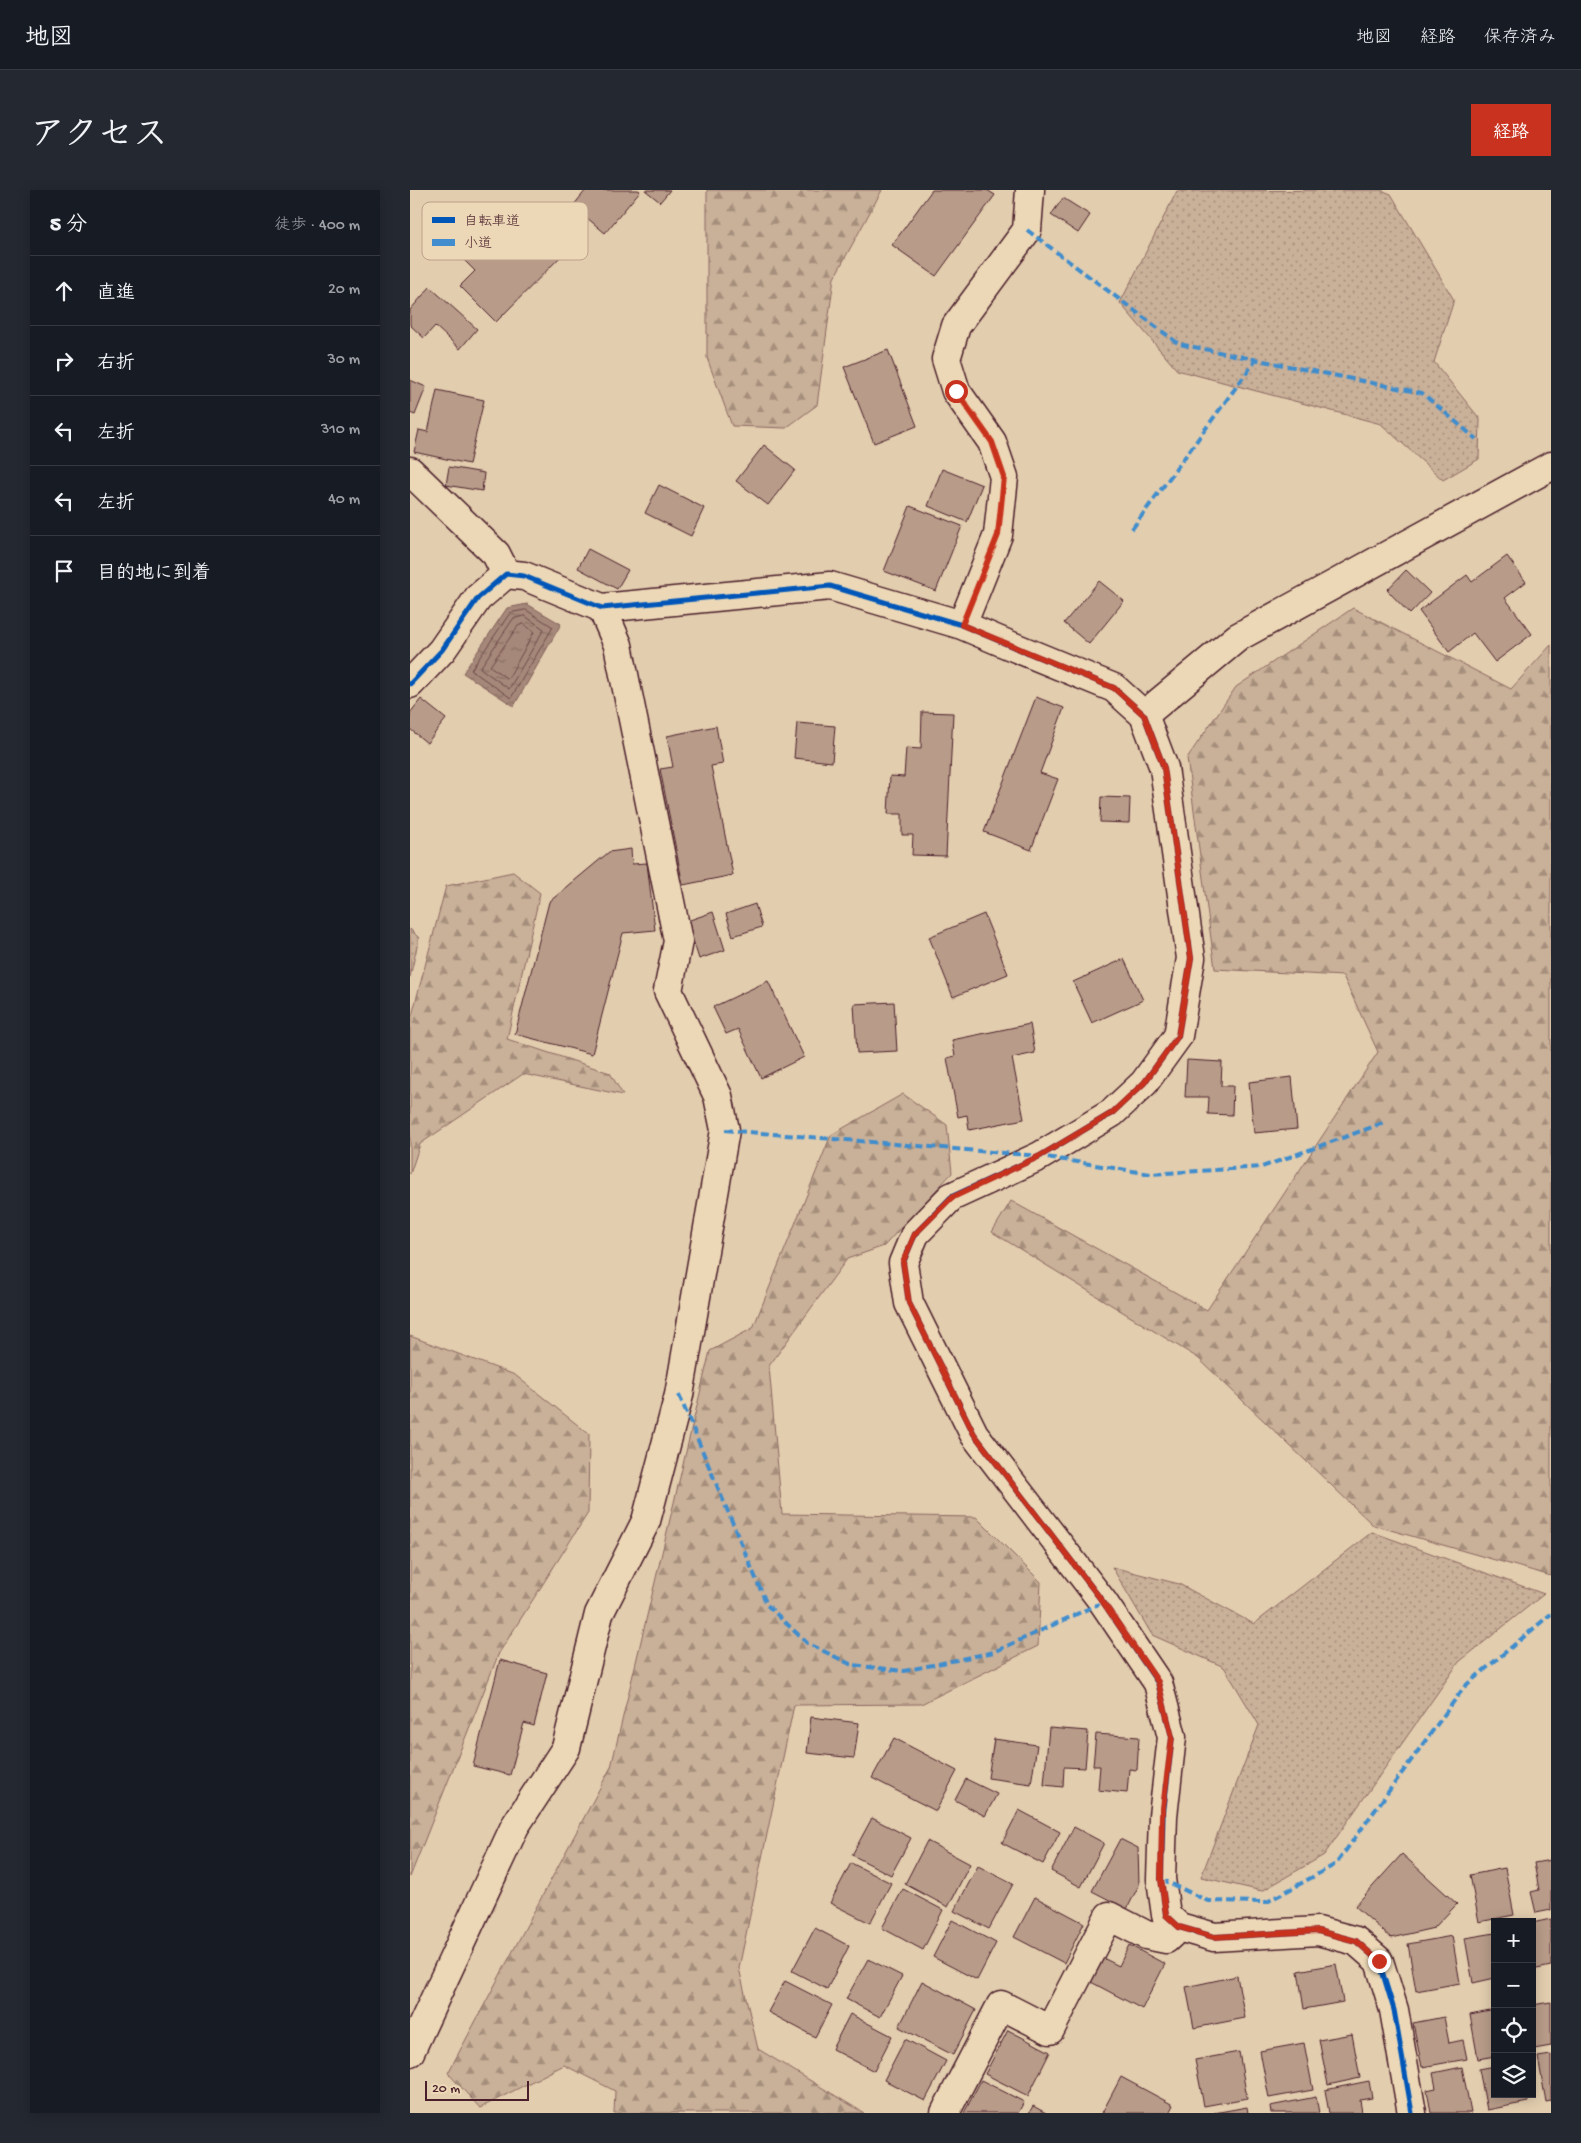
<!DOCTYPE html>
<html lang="ja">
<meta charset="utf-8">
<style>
body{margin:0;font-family:"Gochi Hand","Klee One",sans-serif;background:#242831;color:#f1f3f6}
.controls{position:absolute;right:15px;bottom:15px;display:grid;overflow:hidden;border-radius:0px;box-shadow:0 2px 12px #0003}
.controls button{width:45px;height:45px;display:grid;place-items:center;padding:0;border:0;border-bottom:1px solid #363941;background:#171b24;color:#f1f3f6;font:25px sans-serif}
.scale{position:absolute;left:15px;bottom:12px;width:104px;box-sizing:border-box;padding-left:5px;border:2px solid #4a1f2b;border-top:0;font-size:14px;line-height:18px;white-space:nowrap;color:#4a1f2b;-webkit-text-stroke:4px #ecd8b6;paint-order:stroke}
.stop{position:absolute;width:15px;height:15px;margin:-11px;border:4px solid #c8321e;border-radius:50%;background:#fff}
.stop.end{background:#c8321e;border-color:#fff;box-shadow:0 1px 5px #0008}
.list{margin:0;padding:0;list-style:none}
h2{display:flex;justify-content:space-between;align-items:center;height:65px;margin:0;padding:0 20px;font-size:21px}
h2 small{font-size:16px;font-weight:400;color:#9ea1a6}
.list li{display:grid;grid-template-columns:32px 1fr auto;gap:15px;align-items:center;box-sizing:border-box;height:70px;padding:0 20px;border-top:1px solid #363941}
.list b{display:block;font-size:19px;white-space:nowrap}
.list em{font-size:16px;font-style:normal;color:#9ea1a6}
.icon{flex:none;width:28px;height:28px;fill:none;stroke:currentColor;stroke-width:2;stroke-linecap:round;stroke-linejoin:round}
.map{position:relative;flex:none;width:1141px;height:1923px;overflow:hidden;border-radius:0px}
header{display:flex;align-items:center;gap:30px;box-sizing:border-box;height:70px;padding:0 25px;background:#171b24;border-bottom:1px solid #363941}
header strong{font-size:24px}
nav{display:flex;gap:28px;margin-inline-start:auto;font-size:18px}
.intro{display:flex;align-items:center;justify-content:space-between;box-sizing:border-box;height:120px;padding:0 30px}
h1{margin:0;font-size:35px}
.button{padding:12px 22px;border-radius:0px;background:#c8321e;color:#fff;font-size:18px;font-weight:700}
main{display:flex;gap:30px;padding:0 30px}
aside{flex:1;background:#171b24;border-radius:0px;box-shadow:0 2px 12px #0003}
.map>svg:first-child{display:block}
.grass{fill:url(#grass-dots);stroke:#8a6862}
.forest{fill:url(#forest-firs);stroke:#8a6862}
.water{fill:url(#water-ripples);stroke:#815e5a}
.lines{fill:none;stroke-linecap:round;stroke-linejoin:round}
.shore{stroke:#6e494a;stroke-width:1}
.building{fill:#b89c89;stroke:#4a1f2b}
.minor-casing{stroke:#4a1f2b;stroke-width:31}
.tertiary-casing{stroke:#4a1f2b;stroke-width:31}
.minor{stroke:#ecd8b6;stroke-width:28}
.tertiary{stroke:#ecd8b6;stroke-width:28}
.quiet{stroke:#418dcd;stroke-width:4;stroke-dasharray:8 4;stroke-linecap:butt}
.cycleway-casing{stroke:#ecd8b6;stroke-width:8}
.cycleway{stroke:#0057b8;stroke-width:5}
.route{stroke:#c8321e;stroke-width:6}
.key{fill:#ecd8b6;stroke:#bba08c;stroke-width:1}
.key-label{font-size:14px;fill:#4a1f2b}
</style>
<header>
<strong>地図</strong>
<nav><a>地図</a><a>経路</a><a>保存済み</a></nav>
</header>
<div class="intro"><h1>アクセス</h1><a class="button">経路</a></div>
<main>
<aside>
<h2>5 分<small>徒歩 · 400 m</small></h2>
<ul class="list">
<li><svg class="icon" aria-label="ahead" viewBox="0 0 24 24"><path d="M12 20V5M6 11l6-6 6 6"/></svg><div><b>直進</b></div><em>20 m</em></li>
<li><svg class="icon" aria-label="right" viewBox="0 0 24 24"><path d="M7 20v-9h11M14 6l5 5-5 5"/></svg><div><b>右折</b></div><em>30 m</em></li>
<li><svg class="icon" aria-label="left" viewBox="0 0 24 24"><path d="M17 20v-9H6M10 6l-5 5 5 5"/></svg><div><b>左折</b></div><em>310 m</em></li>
<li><svg class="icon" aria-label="left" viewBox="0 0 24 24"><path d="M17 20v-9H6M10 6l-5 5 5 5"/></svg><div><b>左折</b></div><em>40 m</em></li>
<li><svg class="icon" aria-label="arrive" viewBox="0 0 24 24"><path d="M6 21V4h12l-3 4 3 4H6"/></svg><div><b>目的地に到着</b></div></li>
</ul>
</aside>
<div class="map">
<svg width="1141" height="1923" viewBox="0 0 1141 1923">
<defs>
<pattern id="grass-dots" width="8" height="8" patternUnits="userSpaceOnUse" patternTransform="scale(1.25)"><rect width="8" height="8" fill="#c9b098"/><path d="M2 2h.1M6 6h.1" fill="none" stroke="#a58f7c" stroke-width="1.8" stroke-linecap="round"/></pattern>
<pattern id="forest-firs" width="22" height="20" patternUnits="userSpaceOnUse" patternTransform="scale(1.25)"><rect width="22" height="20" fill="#c9b098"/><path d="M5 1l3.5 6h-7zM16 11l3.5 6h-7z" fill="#a58f7c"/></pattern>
<pattern id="water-ripples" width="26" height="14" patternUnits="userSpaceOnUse" patternTransform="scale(1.25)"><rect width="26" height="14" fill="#a58879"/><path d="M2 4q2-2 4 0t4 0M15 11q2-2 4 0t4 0" fill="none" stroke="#886f63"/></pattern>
</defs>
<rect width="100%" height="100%" fill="#e2cdae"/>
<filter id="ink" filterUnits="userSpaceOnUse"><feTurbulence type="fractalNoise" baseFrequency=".02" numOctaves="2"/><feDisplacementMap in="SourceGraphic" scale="10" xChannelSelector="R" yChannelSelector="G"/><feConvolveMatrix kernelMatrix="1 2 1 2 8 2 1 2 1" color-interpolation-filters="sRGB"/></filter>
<g filter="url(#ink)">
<!-- grass -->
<path class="grass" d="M971,0L981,4L1044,110L1024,172L1070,229L1069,269L1033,290L971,234L767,180L710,113L767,1Z
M0,739L9,748L0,787Z
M962,1342L1134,1404L1049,1472L914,1665L852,1701L791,1687L849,1535L814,1477L742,1445L702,1377L769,1394L844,1434Z"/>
<!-- forest -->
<path class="forest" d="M297,0H472L424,88L407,215L376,238L322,236L297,168Z
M943,418L1101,499L1141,455V1386L963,1335L788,1168L582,1042L601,1011L797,1120L968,862L933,786L805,779L777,568L826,497Z
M103,682L130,703L97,849L200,883L213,905L113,884L10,954L0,984V833L36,696Z
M493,904L537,935L542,983L474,1056L437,1069L359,1176L372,1324L566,1327L631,1392L628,1456L511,1514L384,1515L329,1778L348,1859L454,1923H204L205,1901L154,1875L70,1918L38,1883L201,1577L300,1161L343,1138L421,945Z
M0,1146L105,1185L179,1244L178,1323L89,1463L0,1687Z"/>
<!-- water -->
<path class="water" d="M117,414L151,434L104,516L53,483L97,418Z"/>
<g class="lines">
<!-- shore -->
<path class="shore" d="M116,420L143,437L101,508L61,480L100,423Z
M115,426L134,439L99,499L70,478L103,429Z
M114,434L124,442L99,487L96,488L80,476L108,436Z"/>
</g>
<!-- building -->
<path class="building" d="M176,0H228L230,1L195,43L163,16Z
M235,0H260L250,12Z
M522,0H577L585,5L526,86L482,55Z
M653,8L680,25L668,43L641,25Z
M122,24L157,60L86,132L50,96L65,81L45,61L65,40L86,60Z
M20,97L67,139L50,159L25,136L14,148L0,135V120Z
M478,160L507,236L464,253L434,177Z
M0,190L16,197L5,225L0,223Z
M27,200L74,210L59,274L4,262L9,240L18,242Z
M354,255L385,280L358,315L326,291Z
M39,277L74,283L72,301L36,295Z
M532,279L572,295L557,332L518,316Z
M249,295L294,318L281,346L235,323Z
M500,316L552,336L526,401L474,381Z
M178,359L218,380L207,399L168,378Z
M1097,366L1116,392L1095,408L1122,444L1085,472L1063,443L1039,462L1009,421L1057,385L1062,392Z
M996,380L1020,403L1000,424L977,400Z
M689,391L714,411L679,454L654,433Z
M626,507L654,518L630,583L648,589L621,660L574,642Z
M11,509L36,529L17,553L0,539V523Z
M512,522L543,523L536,666L502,665L503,645H492V624H478L480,586L494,587L496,558L511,559Z
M387,533L425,536L422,572L384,568Z
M306,536L313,574L301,576L323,685L273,695L250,579L263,577L257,546Z
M691,607L720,608L719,633L690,632Z
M221,659L222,674L237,673L245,740L213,743L182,864L105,844L139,712L199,662Z
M345,714L352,737L323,746L316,724Z
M303,722L315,760L289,769L277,731Z
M574,724L598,784L543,807L519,747Z
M714,769L733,810L682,833L663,792Z
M358,791L394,867L351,888L328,839L316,844L303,817Z
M484,812L487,861L447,863L444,814Z
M620,834L625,863L602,868L614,929L559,940L557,925L548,927L537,868L545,866L542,850Z
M777,870L812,872L811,896H823L822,925L798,924L799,907H775Z
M882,887L887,939L844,943L839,892Z
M90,1470L137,1483L124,1536L114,1533L100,1585L63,1576Z
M401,1527L449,1533L444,1568L397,1563Z
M639,1538L678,1541L675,1578L654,1577L653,1597L634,1595Z
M686,1544L729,1547L727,1580L719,1579L717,1603L688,1600L690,1576H683Z
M484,1548L547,1581L526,1621L462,1588Z
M584,1549L627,1555L621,1594L578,1588Z
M556,1589L587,1604L575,1626L545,1610Z
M609,1620L650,1642L633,1674L592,1653Z
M462,1628L501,1648L481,1685L442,1665Z
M664,1637L694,1653L671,1697L641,1681Z
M710,1649L728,1658L729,1695L717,1719L682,1701Z
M517,1651L560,1674L538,1717L495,1694Z
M992,1664L1047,1714L1024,1738L981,1748L945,1716Z
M1141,1670V1720L1126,1723L1121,1702L1129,1700L1124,1673Z
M441,1673L481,1693L460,1733L420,1713Z
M568,1676L603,1694L579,1739L544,1721Z
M1095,1678L1104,1725L1069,1732L1060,1685Z
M493,1699L533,1720L513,1760L472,1738Z
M625,1707L674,1733L654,1773L604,1747Z
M1141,1729V1776L1122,1780V1733Z
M542,1730L586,1753L567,1790L523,1767Z
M405,1738L439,1756L417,1799L382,1781Z
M1085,1743V1788L1063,1793L1055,1748Z
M1042,1746L1050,1793L1006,1801L998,1754Z
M719,1755L755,1774L732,1819L681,1792L693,1768L709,1776Z
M458,1769L492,1786L470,1827L436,1809Z
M926,1774L933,1812L894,1819L888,1781Z
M827,1786L835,1828L784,1838L776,1797Z
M375,1791L422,1815L405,1847L358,1822Z
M512,1791L566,1820L543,1865L489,1837Z
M1141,1812V1856L1124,1859L1122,1815Z
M1085,1820V1866L1068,1869L1060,1825Z
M440,1824L482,1846L464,1881L422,1859Z
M1034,1827L1039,1853L1053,1850L1057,1869L1012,1877L1003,1833Z
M598,1840L640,1862L618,1906L575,1884Z
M942,1844L950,1888L918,1895L909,1850Z
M495,1849L536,1871L515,1911L474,1890Z
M894,1853L903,1900L859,1908L850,1861Z
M829,1862L837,1908L794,1916L785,1870Z
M1141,1865V1911L1136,1912L1128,1867Z
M1085,1876V1904H1117L1118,1912L1077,1920L1069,1879Z
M1052,1877L1061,1923H1021L1017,1900L1026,1898L1023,1883Z
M711,1887L763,1915L759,1923H692Z
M571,1890L614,1912L608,1923H554Z
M959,1891L962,1908L950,1910L952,1923H919L915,1900Z
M906,1907L909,1923H861L860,1916Z
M623,1916L636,1923H619Z
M837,1917L838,1923H804Z"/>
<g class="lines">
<!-- minor casing -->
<g class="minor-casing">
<path id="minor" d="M0,281L86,364L96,384
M552,435L588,345L594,287L582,252L546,201L536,169L546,136L617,40L620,0
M0,494L32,460L68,408L96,384L114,386L192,418L420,396L552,435L599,455L704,498L734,525L754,578L781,768L768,846L734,893L702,923L630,966L541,1007L505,1044L493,1073L499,1113L564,1244L693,1412L748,1493L762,1547L753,1626L751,1689L756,1725L769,1737L804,1747L908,1741L946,1751L969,1771L984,1820L1002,1923
M0,1862L105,1636L156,1558L189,1424L236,1331L269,1205L315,940L308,906L258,801L268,751L208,455L192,418
M535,1923L591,1815L640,1840L699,1726L736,1745L756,1749L769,1737"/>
</g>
<!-- tertiary casing -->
<g class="tertiary-casing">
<path id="tertiary" d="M734,525L828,447L1141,276"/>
</g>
<!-- minor -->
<use href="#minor" class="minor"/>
<!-- tertiary -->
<use href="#tertiary" class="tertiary"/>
<!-- quiet -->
<path class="quiet" d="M617,40L769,154L1012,203L1066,249
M722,339L846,170
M315,940L630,966L741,984L852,977L976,932
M269,1205L357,1415L397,1453L442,1475L494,1481L584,1462L693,1412
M751,1689L798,1711L857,1712L926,1674L1055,1496L1141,1424"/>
<!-- cycleway casing -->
<g class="cycleway-casing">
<path id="cycleway" d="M0,494L32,460L68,408L96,384L114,386L192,418L420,396L552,435L599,455L704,498L734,525L754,578L781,768L768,846L734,893L702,923L630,966L541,1007L505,1044L493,1073L499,1113L564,1244L693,1412L748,1493L762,1547L753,1626L751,1689L756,1725L769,1737L804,1747L908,1741L946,1751L969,1771L984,1820L1002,1923"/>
</g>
<!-- cycleway -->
<use href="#cycleway" class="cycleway"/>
</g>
</g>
<g class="lines" filter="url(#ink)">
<!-- route -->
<path class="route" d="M546,201L582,252L594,287L588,345L552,435L704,498L734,525L754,578L781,768L768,846L734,893L702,923L630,966L541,1008L505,1044L493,1072L499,1113L564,1244L693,1412L748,1492L762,1547L752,1626L751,1689L756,1725L769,1737L804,1747L908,1741L946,1751L969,1771"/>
</g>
<!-- legend -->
<rect x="12" y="12" width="166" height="58" rx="8" class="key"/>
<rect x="22" y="27" width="23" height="6" fill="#0057b8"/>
<rect x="22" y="49" width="23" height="7" fill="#418dcd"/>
<g class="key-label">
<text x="54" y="35">自転車道</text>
<text x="54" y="57">小道</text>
</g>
</svg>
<div class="controls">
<button>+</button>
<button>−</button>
<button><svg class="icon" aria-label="locate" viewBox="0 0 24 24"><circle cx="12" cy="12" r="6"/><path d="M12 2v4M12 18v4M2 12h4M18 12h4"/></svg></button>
<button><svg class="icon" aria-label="layers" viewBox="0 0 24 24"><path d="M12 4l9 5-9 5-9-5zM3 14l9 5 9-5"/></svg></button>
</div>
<div class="scale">20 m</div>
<div class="stop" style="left:546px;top:201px"></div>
<div class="stop end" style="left:969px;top:1771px"></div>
</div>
</main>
